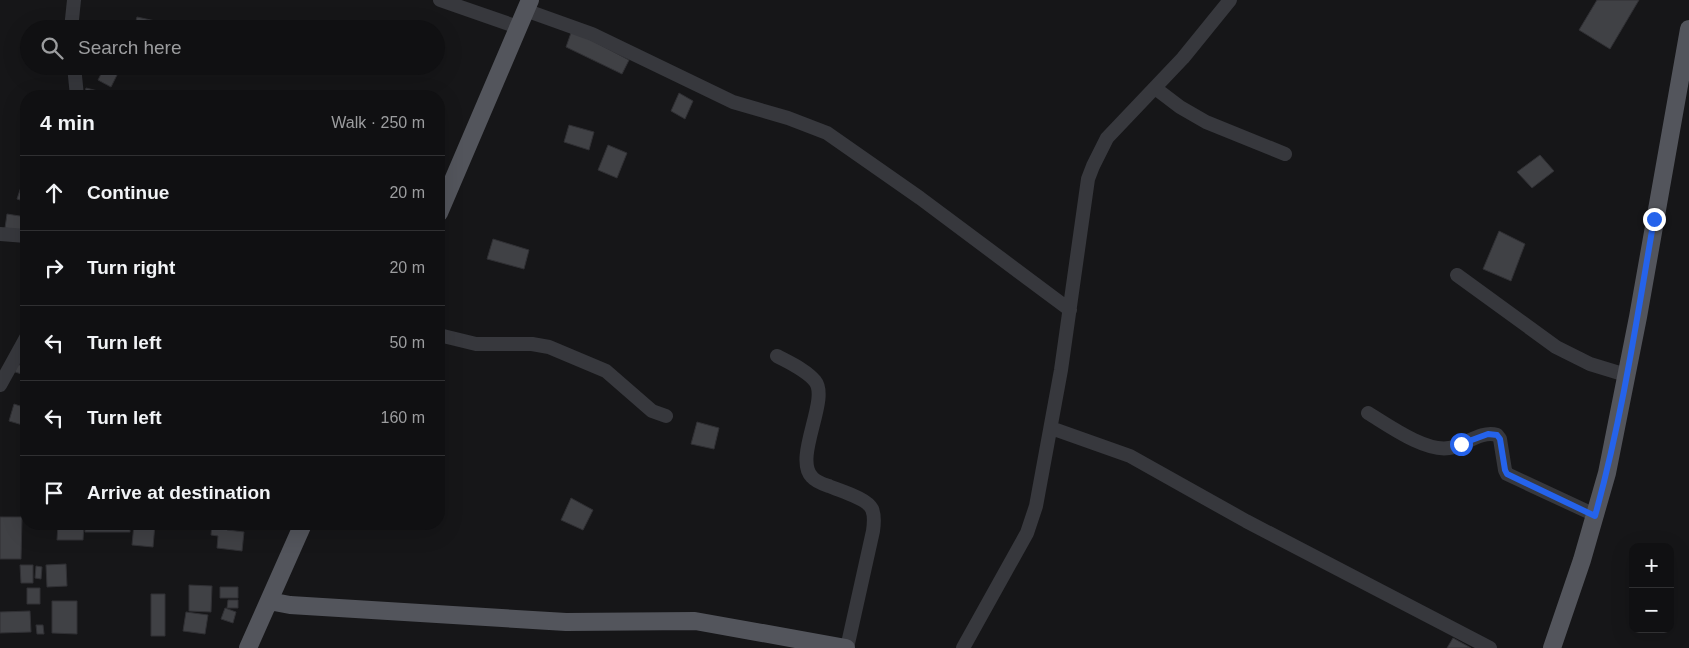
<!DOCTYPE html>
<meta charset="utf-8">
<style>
body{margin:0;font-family:Helvetica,sans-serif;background:#19191b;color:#f1f3f6}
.controls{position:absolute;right:15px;bottom:15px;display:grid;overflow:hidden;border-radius:10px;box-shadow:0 5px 20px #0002}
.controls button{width:45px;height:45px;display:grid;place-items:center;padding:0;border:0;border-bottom:1px solid #303032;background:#101012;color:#f1f3f6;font:25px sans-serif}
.stop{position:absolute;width:15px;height:15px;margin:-11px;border:4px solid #2563eb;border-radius:50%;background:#fff}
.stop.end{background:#2563eb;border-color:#fff;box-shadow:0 1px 5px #0008}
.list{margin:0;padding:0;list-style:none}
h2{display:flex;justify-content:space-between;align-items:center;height:65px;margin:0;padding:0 20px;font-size:21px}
h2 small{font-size:16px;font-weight:400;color:#9c9d9f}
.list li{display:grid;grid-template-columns:32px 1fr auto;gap:15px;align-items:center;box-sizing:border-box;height:75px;padding:0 20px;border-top:1px solid #303032}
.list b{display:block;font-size:19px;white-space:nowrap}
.list em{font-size:16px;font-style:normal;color:#9c9d9f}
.icon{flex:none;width:28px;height:28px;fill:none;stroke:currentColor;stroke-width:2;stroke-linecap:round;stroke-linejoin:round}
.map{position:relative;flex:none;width:1689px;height:648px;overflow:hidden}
.search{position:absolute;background:#101012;box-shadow:0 5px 20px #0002;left:20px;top:20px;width:425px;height:55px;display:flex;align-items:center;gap:12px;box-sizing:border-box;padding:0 18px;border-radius:28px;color:#9c9d9f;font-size:19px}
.panel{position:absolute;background:#101012;box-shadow:0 5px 20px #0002;left:20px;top:90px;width:425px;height:440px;border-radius:20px}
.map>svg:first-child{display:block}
.building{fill:#404145;stroke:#303034}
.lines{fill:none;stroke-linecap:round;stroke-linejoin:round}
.minor{stroke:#37383d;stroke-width:14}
.major{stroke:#53555c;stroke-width:18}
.route{stroke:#2563eb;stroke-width:6}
</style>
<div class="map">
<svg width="1689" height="648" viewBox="0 0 1689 648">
<rect width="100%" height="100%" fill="#161618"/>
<!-- building -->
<path class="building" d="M1597,0H1639L1610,49L1579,30Z
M137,17L160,22L159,29H134Z
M572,30L629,60L622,74L566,47Z
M105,66H108L119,71L111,87L98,80Z
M86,88L102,92L101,96H84Z
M679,93L693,101L685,119L671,111Z
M569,125L594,132L589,150L564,142Z
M608,145L627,153L617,178L598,170Z
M1540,155L1554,171L1532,188L1517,172Z
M24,178L26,179V202L17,199Z
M7,214L26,217V231L5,228Z
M1499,231L1525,244L1511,281L1483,269Z
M493,239L529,250L524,269L487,259Z
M17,364L26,367L25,375L15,372Z
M26,386V426L9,421L14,404L20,406Z
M697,422L719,428L714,449L691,444Z
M571,498L593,510L583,530L561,520Z
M0,517H22L21,559H0Z
M58,524H84L83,540H57Z
M85,524H130V532H85Z
M134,524H155L153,547L132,545Z
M212,524H228L227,530L244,532L242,551L217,548L218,536L211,535Z
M66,564L67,586L47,587L46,565Z
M20,565H33V583H21Z
M36,566L42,567L41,579L35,578Z
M189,585L212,586L211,612L189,611Z
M220,587H238V598H220Z
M27,588H40V604H27Z
M151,594H165V636H151Z
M228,600H238V608H227Z
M52,601H77V634L52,633Z
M225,608L236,612L233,623L221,619Z
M30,611L31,632L0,633V612Z
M186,612L208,615L205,634L183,631Z
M36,625H43L44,634H37Z
M1453,638L1471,648H1447Z"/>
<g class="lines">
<!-- minor -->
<path class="minor" d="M440,0L518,27
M525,10L592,34L733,102L788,118L827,133L920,198L1070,310
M71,29L74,0
M74,66L77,96
M1155,88L1180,107L1206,122L1285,154
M0,234L26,236
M1457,275L1556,347L1590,364L1626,375
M439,335L476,344H532L549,347L606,371L652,411L666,416
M777,356C790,363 806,370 815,381C830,399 793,458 812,477C816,482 823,484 829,486C840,491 867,498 872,509C875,516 874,524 873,531L847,648
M0,385L26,338
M1368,413C1388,425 1425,452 1449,448C1464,446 1481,430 1497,435L1500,439L1505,470L1507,474L1595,515
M1051,428L1130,456L1246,521L1490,648
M963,648L1027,533L1036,506L1061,370L1088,179L1093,166L1107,138L1183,58L1230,0"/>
<!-- major -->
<path class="major" d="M439,213L530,0
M269,601L290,605L566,622L695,621L846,648
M248,648L303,524
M1552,648L1582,560L1607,473L1638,317L1689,29"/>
</g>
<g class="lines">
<!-- route -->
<path class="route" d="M1461,444L1488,434L1497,435L1500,439L1505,470L1507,474L1595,516C1622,419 1637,318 1654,219"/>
</g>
</svg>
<div class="controls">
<button>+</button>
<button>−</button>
</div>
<div class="stop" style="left:1461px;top:444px"></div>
<div class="stop end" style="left:1654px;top:219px"></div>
<div class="search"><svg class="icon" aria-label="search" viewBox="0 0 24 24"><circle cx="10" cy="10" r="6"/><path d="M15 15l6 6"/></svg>Search here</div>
<section class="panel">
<h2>4 min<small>Walk · 250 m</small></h2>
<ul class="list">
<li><svg class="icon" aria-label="ahead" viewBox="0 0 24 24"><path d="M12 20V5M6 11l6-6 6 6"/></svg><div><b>Continue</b></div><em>20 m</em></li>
<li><svg class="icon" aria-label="right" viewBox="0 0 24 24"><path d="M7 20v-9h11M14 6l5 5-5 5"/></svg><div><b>Turn right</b></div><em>20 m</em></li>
<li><svg class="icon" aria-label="left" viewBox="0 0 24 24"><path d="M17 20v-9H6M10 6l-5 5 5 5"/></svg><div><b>Turn left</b></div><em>50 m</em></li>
<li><svg class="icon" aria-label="left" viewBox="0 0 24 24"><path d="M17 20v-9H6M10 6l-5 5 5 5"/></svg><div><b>Turn left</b></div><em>160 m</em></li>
<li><svg class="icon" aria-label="arrive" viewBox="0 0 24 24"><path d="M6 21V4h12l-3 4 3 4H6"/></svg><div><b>Arrive at destination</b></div></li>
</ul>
</section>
</div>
